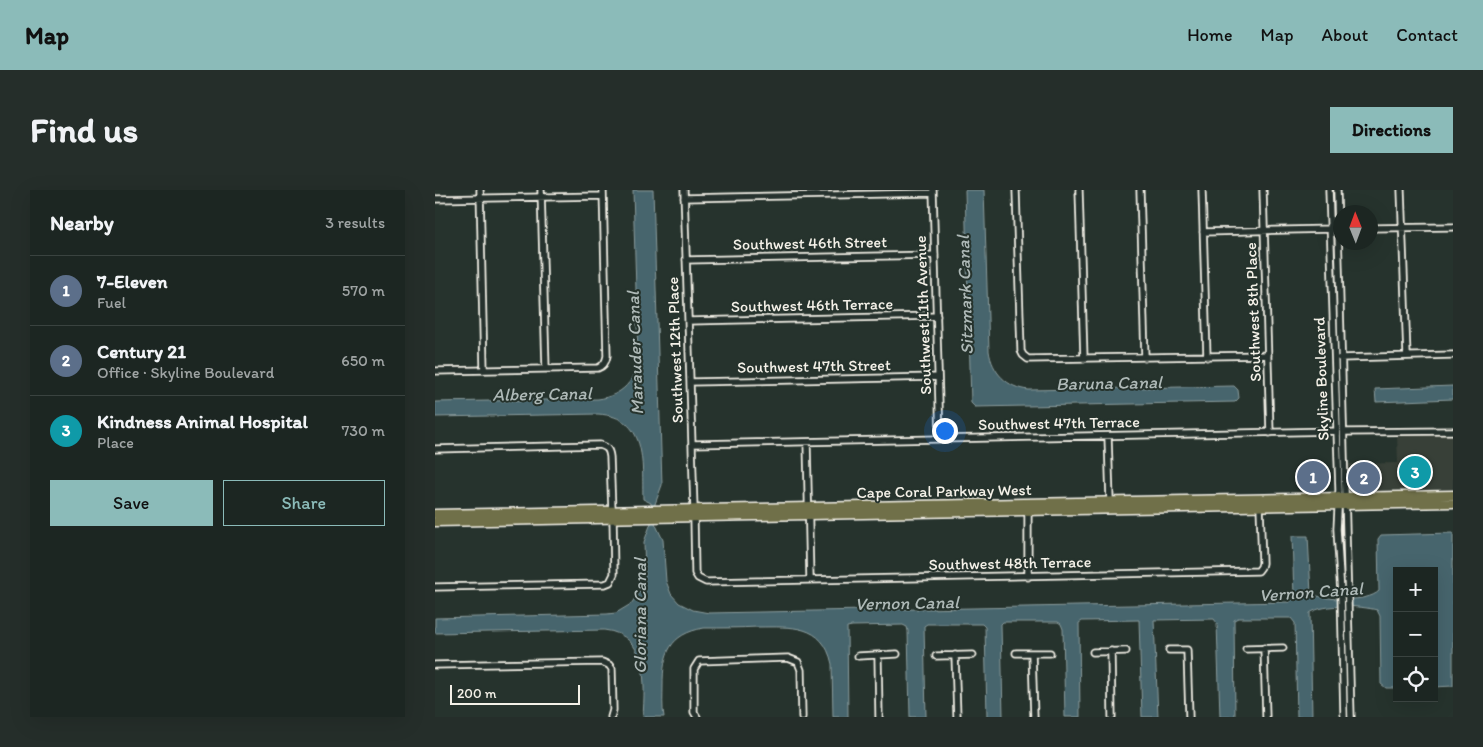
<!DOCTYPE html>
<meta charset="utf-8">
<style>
body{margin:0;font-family:Itim,sans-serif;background:#252e2a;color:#f1f3f6}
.controls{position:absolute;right:15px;bottom:15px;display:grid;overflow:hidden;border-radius:0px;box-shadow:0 5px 20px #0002}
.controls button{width:45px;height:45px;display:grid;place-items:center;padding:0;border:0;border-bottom:1px solid #3a4340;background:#1c2622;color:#f1f3f6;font:25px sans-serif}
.compass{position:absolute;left:898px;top:15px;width:45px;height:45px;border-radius:50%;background:#1c2622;box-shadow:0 5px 20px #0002;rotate:359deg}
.scale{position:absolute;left:15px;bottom:12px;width:130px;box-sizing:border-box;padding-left:5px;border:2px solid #f4f1e8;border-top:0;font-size:14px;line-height:18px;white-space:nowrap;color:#f4f1e8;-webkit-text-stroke:4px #26332d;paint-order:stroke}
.you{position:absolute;left:509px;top:240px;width:18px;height:18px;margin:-12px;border:4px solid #fff;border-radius:50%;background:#1a73e8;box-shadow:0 0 0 8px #1a73e833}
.badge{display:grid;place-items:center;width:32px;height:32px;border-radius:50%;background:#8bbbb9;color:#fff;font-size:16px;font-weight:700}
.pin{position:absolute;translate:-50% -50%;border:2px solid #fff;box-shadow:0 1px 5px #0006}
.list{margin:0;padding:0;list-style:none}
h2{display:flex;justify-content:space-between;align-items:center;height:65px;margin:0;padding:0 20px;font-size:21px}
h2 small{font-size:16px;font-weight:400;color:#a0a5a5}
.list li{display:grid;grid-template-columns:32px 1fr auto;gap:15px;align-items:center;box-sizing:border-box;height:70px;padding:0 20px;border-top:1px solid #3a4340}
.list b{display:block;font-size:19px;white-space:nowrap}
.list p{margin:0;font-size:16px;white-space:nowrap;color:#a0a5a5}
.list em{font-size:16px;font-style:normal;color:#a0a5a5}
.actions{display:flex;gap:10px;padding:15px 20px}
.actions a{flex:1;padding:11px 0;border:1px solid #8bbbb9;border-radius:0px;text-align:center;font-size:18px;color:#8bbbb9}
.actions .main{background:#8bbbb9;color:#111}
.icon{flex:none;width:28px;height:28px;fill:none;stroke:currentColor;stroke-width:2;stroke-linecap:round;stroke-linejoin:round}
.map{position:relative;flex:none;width:1018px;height:527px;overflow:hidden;border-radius:0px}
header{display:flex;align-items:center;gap:30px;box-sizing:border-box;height:70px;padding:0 25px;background:#8bbbb9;color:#111}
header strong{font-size:24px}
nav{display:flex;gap:28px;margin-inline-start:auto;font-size:18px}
.intro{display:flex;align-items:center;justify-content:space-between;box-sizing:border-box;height:120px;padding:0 30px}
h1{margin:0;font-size:35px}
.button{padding:12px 22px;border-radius:0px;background:#8bbbb9;color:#111;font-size:18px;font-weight:700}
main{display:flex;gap:30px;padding:0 30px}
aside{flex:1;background:#1c2622;border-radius:0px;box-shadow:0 5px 20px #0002}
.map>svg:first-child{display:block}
.built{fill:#384137}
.water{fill:#46656d;stroke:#8c9d9e}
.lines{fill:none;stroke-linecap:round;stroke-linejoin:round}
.minor-casing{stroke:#f4f1e8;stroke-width:9}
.major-casing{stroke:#f4f1e8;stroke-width:11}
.minor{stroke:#26332d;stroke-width:5.5}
.major{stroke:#6f704a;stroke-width:8}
.labels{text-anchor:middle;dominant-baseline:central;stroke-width:4;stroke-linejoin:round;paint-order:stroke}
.street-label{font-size:16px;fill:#f4f1e8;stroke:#26332d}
.water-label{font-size:18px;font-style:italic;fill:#aeb9b7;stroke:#26332d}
</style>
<header>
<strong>Map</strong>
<nav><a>Home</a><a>Map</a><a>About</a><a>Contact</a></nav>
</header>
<div class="intro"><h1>Find us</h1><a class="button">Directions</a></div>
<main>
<aside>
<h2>Nearby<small>3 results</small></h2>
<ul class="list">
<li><span class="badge" style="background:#5c6f8a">1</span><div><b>7-Eleven</b><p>Fuel</p></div><em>570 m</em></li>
<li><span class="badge" style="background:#5c6f8a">2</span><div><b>Century 21</b><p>Office · Skyline Boulevard</p></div><em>650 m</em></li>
<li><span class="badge" style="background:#0f9aa8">3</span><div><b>Kindness Animal Hospital</b><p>Place</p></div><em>730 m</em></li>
</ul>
<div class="actions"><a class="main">Save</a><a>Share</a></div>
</aside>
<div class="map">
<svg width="1018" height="527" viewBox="0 0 1018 527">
<rect width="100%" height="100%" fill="#26332d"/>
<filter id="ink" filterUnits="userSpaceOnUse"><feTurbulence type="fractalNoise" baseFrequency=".02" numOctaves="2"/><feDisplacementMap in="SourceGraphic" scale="10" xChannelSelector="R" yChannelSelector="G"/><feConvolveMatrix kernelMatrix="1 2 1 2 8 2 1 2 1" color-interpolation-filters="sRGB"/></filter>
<g filter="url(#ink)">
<!-- built -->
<path class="built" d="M1018,242V302L913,305L912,274L963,273L962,244Z"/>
<!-- water -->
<path class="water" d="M198,0H218L227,295L220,314V333L228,350L231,391L236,404L244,413L258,420L274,423L855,412L859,406L857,346H873L876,404C891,410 932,413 944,401L943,349L946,345L1018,343V496L999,497V381H962V498H951L946,494L945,426L942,420C926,416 889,413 875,423L877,527H862L860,433L856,428H803L799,430L800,527H785L782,433L779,429L719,430L723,527H707L704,430L647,431L644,433L645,527H630L628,439L626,434L623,432H568L566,434L568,527H552L550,437L547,434H492L489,436L491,527H475L473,441L472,437L468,435L417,436L412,437L413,527H398L397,474C388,433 356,437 323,437C305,438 287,438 269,438C234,444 228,464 228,495C228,506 227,517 229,527H208C210,493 214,445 169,440L0,443V428L172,424L181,423L196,414L207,398L210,386L209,352L216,333V313L208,309C207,272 213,227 163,224L0,227V212L163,209C187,206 202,190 203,166Z
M530,0H549L554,161C557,182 572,198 594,200L799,196L803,200L804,208L800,212L540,217L536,213Z
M1018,196V209L941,212L940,199Z"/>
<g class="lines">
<!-- minor casing -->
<g class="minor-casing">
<path id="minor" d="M45,0L49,180
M106,0L111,179
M249,0L259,319
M498,0L505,249
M581,0L586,161L588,165L593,169L833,165
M644,0L649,169
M705,0L710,168
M767,0L772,167
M828,0L835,243
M894,0L904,300L902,339L906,404L909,527
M902,0L916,527
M966,0L972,166
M249,8L498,3
M0,9L168,6
M936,38L1018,37
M768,42L898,39
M251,70L500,65
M253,131L502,126
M905,168L1018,165
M0,181L163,178C169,176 171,172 172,166L168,0
M255,192L503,187
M909,242L1018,241
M673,246L675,311
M372,252L375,390
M257,254L901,241
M0,259L165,255C172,257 174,259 175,267L177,321
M593,321V387
M259,327L260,383L263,388L271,392L823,381L826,377L827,373L825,316
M0,397L170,394L175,392L179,384L178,327L182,325L191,324
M829,458L831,527
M811,459L848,458
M734,460H752L754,527
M676,461L677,527
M658,462L691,461
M581,463H615
M597,463L599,527
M443,465L444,527
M520,465L522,527
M423,466L462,464
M501,466L538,465
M0,475L167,472L174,475L177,479L178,520L176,527
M262,527L259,522V479L264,471L353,468L363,472L366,480L367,527"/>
</g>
<!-- major casing -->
<g class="major-casing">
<path id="major" d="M0,324L1018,305
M0,332L1018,313"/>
</g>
<!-- minor -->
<use href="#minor" class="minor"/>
<!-- major -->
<use href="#major" class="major"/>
</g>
</g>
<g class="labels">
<!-- street labels -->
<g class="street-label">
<text transform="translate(375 53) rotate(-1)">Southwest 46th Street</text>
<text transform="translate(377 115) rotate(-1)">Southwest 46th Terrace</text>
<text transform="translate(818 122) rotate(-92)">Southwest 8th Place</text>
<text transform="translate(488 125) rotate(-92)">Southwest 11th Avenue</text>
<text transform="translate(240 160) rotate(-92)">Southwest 12th Place</text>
<text transform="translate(379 176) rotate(-1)">Southwest 47th Street</text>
<text transform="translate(886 189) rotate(-92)">Skyline Boulevard</text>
<text transform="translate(624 233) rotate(-1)">Southwest 47th Terrace</text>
<text transform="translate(509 301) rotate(-1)">Cape Coral Parkway West</text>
<text transform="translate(575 373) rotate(-1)">Southwest 48th Terrace</text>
</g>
<!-- water labels -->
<g class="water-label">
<text transform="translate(530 105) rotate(-92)">Sitzmark Canal</text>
<text transform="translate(200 163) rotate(-92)">Marauder Canal</text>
<text transform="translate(674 193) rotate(-1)">Baruna Canal</text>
<text transform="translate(107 204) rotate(-1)">Alberg Canal</text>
<text transform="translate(876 402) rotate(-4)">Vernon Canal</text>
<text transform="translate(472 413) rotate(-1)">Vernon Canal</text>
<text transform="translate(205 426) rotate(-90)">Gloriana Canal</text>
</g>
</g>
</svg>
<div class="controls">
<button>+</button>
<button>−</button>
<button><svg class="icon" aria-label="locate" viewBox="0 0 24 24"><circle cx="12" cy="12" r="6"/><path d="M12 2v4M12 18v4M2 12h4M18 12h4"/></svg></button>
</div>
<svg class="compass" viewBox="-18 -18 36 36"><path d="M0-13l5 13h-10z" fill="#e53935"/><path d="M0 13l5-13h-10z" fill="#a0a5a5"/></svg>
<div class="scale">200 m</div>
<div class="you"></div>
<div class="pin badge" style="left:878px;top:287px;background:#5c6f8a">1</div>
<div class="pin badge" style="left:929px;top:288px;background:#5c6f8a">2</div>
<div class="pin badge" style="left:980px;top:282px;background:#0f9aa8">3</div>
</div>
</main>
